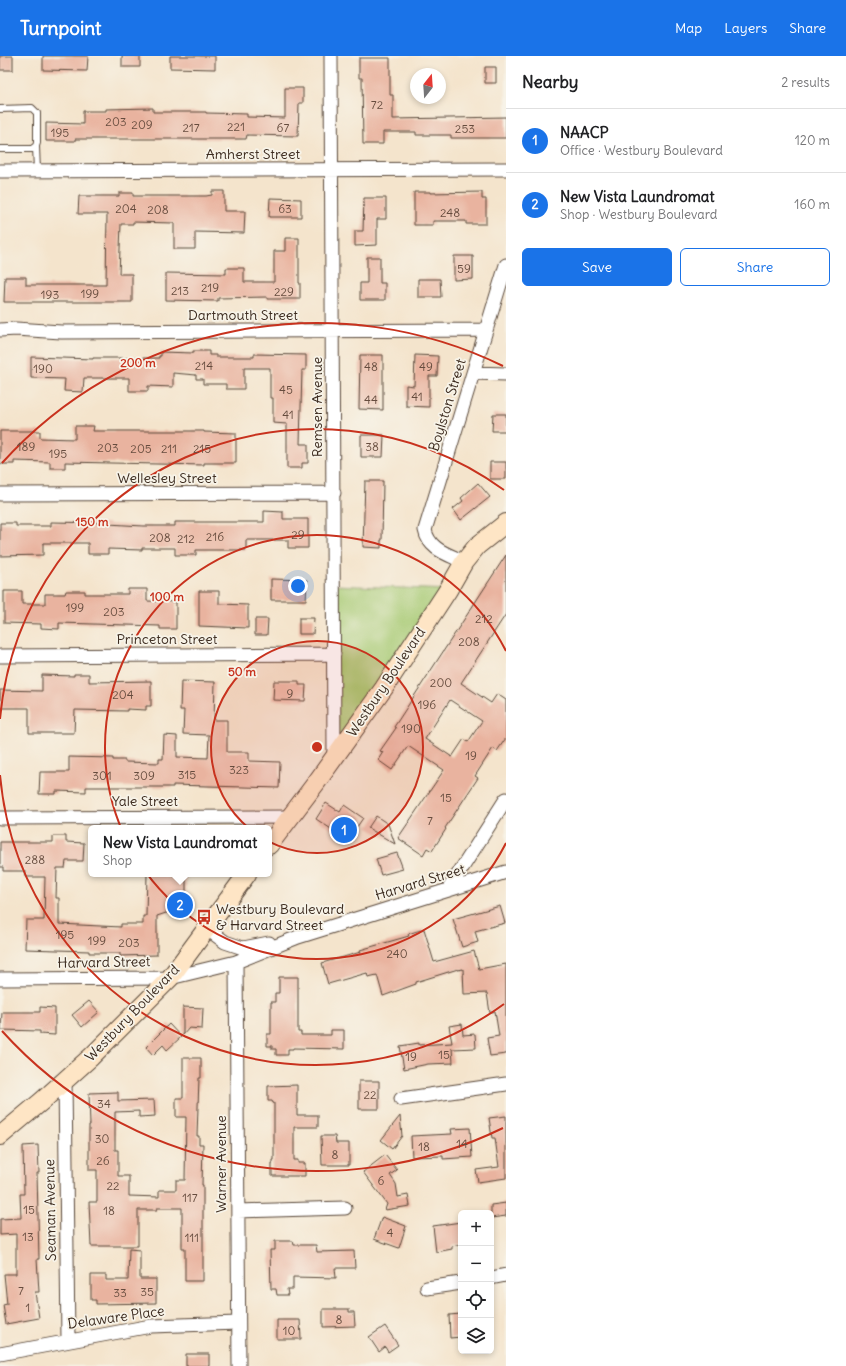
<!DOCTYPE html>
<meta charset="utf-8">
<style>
body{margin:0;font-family:Delius,sans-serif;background:#f2f2f2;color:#202124}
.controls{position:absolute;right:12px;bottom:12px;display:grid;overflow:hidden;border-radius:6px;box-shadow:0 2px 6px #0003}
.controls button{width:36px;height:36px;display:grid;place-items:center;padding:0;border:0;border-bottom:1px solid #e0e0e0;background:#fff;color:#202124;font:20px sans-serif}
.compass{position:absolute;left:410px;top:12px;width:36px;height:36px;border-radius:50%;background:#fff;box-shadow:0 2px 6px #0003;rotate:17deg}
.you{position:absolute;left:298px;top:530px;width:14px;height:14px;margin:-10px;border:3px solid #fff;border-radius:50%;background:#1a73e8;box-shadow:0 0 0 6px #1a73e833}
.badge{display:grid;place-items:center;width:26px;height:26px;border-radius:50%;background:#1a73e8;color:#fff;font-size:13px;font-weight:700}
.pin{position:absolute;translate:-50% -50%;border:2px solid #fff;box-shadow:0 1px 4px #0006}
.popup{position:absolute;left:88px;top:769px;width:184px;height:52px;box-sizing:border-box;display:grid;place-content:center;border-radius:6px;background:#fff;filter:drop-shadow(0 1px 3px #0005);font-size:13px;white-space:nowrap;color:#757577}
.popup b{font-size:15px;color:#202124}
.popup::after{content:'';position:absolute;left:50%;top:100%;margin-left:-8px;border:8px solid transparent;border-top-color:#fff}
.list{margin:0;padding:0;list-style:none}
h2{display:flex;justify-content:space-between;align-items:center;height:52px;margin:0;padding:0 16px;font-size:17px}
h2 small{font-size:13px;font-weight:400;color:#757577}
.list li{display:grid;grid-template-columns:26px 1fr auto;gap:12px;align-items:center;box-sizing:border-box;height:64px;padding:0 16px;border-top:1px solid #e0e0e0}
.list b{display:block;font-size:15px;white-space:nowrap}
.list p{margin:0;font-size:13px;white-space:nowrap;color:#757577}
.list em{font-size:13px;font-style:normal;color:#757577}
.actions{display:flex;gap:8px;padding:12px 16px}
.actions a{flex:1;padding:9px 0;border:1px solid #1a73e8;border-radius:6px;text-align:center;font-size:14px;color:#1a73e8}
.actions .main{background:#1a73e8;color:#fff}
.icon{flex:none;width:22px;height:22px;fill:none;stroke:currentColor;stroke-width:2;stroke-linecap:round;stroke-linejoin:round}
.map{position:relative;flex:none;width:506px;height:1310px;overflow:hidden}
header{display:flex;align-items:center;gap:24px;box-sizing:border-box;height:56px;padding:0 20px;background:#1a73e8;color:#fff}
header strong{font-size:19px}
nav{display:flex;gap:22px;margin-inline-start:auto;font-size:14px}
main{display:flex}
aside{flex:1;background:#fff}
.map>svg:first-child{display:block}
.green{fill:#a8ca74;stroke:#727a49}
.building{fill:#e9b39f;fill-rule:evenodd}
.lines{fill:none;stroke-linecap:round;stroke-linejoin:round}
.lane-casing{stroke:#574638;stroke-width:8}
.street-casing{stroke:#574638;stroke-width:15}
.secondary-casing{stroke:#574638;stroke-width:20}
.lane{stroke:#fff;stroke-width:6}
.street{stroke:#fff;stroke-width:13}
.secondary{stroke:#fee5c5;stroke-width:18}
.ring{fill:none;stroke:#c8321e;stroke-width:2}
.labels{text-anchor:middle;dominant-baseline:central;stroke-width:3.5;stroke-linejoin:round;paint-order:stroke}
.number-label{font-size:12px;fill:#664c3e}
.street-label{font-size:14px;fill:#3b2a1e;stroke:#f7f3e8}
.poi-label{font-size:14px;fill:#3b2a1e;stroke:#f7f3e8;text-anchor:start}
.centre{fill:#c8321e;stroke:#f7f3e8;stroke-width:2}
.ring-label{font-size:12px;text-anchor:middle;font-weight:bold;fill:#c8321e;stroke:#f7f3e8;stroke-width:3.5;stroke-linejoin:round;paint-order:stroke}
</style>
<header>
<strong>Turnpoint</strong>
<nav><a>Map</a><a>Layers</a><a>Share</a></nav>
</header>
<main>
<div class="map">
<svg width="506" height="1310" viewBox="0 0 506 1310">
<rect width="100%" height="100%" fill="#f7f3e8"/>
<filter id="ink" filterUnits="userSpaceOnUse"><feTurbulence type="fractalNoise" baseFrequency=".025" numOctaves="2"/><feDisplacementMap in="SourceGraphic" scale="8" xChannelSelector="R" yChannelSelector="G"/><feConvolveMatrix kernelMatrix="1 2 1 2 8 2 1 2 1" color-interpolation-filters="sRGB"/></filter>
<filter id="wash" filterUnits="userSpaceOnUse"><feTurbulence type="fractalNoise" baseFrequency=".012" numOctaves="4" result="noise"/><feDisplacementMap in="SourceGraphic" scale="16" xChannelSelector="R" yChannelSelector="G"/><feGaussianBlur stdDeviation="0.9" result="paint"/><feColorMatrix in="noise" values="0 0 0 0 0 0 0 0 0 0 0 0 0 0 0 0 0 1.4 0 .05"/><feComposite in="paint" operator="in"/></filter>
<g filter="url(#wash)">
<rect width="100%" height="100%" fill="#f4e4cc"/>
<!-- green -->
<path class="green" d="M334,529L448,534L334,703Z"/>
<g id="blocks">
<!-- building -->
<path class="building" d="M0,0H13V14H0Z
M43,0H88L87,15L43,14Z
M122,0H140V11H122Z
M170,0H215V13L170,12Z
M359,2H390V39H393V63L506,61V82H451V79H416V76H383V88H363L362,22H359Z
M485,11H496V27H485Z
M285,32H303V47H299L298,80L247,79L246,83H75V85H46V67L83,68V55H106V53L153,52V56H206V57L247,58V61L285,62Z
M212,135H224V155H245L244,177L195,176V193H174V167L133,166V168H121L119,218H132V246H4L5,221H26V229H106L107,158H78L79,140H119V137H133V140H206L212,139Z
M414,136H430V137L482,136V143H486V168H466V165H433V169H414Z
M270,142L301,143V161H269Z
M364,142H386V163H377V189L355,190V175H363Z
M285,182H299V227H300V243H267V241L218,242V245L166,244V217L226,218V212H244V226H274V195H285Z
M454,200H473V223L454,224Z
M367,201H380V227H385V244H360V227H367Z
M418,223H440L441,241H418Z
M193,295H209V299H216V301H254V298L306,299V314H302L300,388H308V407H302V412H287V368L273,367V342H270V312H244V333H226V328H203V323H196V319L173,317V331L148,330V335H129V322H84L83,336L64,335L65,323L31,322V301L93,303V302H159V300H161V296L193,297Z
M360,299H383V354L359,353Z
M415,299L438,300L437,320H429V351L406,350V329L414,330Z
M493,358H506V375H492Z
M75,370H94L93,375H204V376L236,377V407H204V409L65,406V412H50V406L14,405V408H0V375H40V382L75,383Z
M361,379H384L383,401H361Z
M490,406H506V423H490Z
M365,425H383L382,484H381V492L363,491Z
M478,427L490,441L461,464L453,453L463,445L461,442Z
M264,455L283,456V463H308V492H288V484H246V494H196V499H175V492H142V494L108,493V498H88V487H43V499L0,500V467H16V470H51V466L108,467V468L143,470H175V466H264Z
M506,499V558L461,627L491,647L497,638L506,644V682L497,695L493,692L475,720L478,722L445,772L446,773L432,795L427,792L423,799L398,782L444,714L408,690L392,714L378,704L383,696L380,695L396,672L394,671ZM450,644L482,665L468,686L464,683L452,701L425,683Z
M271,523L307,524L306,544H271Z
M128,533H147V545L176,546V573H160V570L59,567V573L41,572V568L4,567V535H22V548H45V538H65L66,535H85V538H128Z
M199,535H219V548L248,549V572L199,570Z
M299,562H314L313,578H299Z
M255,563H268L267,579H255Z
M74,618H89V626L151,625V650H146V654L127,653V655L75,654L74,677H29V652H0V634L42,635V619L74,620Z
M181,625L215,626L214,664H227V696H249V705L280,706L279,732L173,729V731H86V736L56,735V738H39L40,716H69V701L113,702V704H125V706L159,707V703H163L164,679L177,680V701L208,702L209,679L183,678L184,654H180Z
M274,625H299V629H306L305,645L273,644Z
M326,747L340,756L344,749L363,762L348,784L316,763Z
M376,760L388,768L395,788L368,772Z
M53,780H66V786L84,787L83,805H66L65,812H57L56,842H59V868L121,871V868H143V860H146L147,818H186V856H169L157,860V899L120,900V897H89V895L25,893L26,864H44L45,821H25L26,815H3V811H0V786H53Z
M397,797L403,813L381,819L376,803Z
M500,850L505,867L475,875L478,886L462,891L453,863Z
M424,873L434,906L474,895L479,913L506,908V998L490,1000L487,982L499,980L495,955L490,957L487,937L464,938L463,913L458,914V913L416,926V928L383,940L377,919L368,921L367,917L328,928L322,907L361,896L360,894L409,880L408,878Z
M279,921H298V976H301V979H331V974H344V993L293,992V993H288V999H276V993H272V990H267V978H271V946H275V937H279Z
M89,945L99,956L82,971L72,959Z
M40,951L55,952V979L40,978V975L1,974L2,956H40Z
M183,951L203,952L202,973L189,972L183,979Z
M169,968L181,981L167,994L163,989L153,999L146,991Z
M462,968L463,979L475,978L476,992L452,993V992L453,1007L428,1008L404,1013L400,990L419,987V989L452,987L449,970Z
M183,1002H201V1022H199L197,1080H199V1088H203L202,1129H203V1225H185V1192H182V1152H157V1154H138V1190H91L89,1146H97V1114H89V1069H90L89,1037L118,1036V1045L154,1044L155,1060L139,1061V1055L115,1056V1094H118V1120H129V1140L159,1141V1134H176V1124H185L186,1061H176V1042H183Z
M359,1025H379V1053H359Z
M297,1029V1059H318V1071H294V1104H298V1107H305V1120H272V1107H273V1104H274V1047H273L272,1045H268V1030Z
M400,1060L402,1080L392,1093L381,1084Z
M506,1060V1122L478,1126L476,1114L499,1111L495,1082H492L489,1062Z
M470,1072L472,1101L443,1103V1100L412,1101L411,1080L452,1078L451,1073Z
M321,1080H335L336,1087H349V1109H322Z
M38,1089L39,1117H37L39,1203H37L39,1236H35L39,1262L6,1268L3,1249L7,1248L4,1218H16V1178L0,1179V1163L21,1162L20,1138H24L23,1090Z
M385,1099L397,1114L390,1119L396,1128L398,1141L408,1139L410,1150L385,1154L387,1148L363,1116Z
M506,1147V1160L491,1162V1149Z
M382,1161L406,1170L399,1192L374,1183Z
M461,1166V1188L452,1190V1193L436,1196L433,1170Z
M275,1185H293L294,1189H316L317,1196L354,1195L355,1212H335L336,1222L293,1221V1233H287L288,1239H277L276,1233H271L270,1194H275Z
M129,1193L140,1194V1223H156V1247L96,1248V1244H91V1219H106V1224H128Z
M323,1253H349V1256H354L355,1270L323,1271Z
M461,1258V1281L450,1282L449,1259Z
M277,1264H300L301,1283H277Z
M385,1270L398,1289L388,1296L385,1291L379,1296L369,1281Z
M186,1298H209V1310H186Z"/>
</g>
</g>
<g filter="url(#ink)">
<use href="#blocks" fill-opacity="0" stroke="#574638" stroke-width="1"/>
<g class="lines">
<!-- lane casing -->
<g class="lane-casing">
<path id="lane" d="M0,53L32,52L37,57V87L36,90L32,93H0
M36,90L37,115"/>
</g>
<!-- street casing -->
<g class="street-casing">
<path id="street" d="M331,0L334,703
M0,115L506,113
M0,274L16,273L61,276L486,274
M473,317L506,318
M0,438L334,437
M464,506C448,498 429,494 425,474L506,209
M0,600L334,598
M0,762L290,761
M448,834L506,743
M206,872L225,886L243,892L269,887
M236,906L239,1310
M0,923L170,922L236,906L298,881L506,816
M65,1024L68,1284
M401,1043L506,1028
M238,1155L345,1152
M491,1222L506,1219
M427,1232L461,1227
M0,1298L151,1270L238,1267"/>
</g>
<!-- secondary casing -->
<g class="secondary-casing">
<path id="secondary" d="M269,789L316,727L384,632L448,534L464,506L477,490L506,467
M0,1080L42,1045L91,1001L170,922L247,818"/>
</g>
<!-- lane -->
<use href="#lane" class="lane"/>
<!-- street -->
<use href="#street" class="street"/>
<!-- secondary -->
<use href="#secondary" class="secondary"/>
</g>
</g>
<!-- distance rings -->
<circle cx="317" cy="691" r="106" fill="#c8321e" fill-opacity=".12"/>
<g class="ring">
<circle cx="317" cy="691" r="106"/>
<path d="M506 787A212 212 0 1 1 506 595"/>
<path d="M504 948A318 318 0 0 1 0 719M0 663A318 318 0 0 1 504 434"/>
<path d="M503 1072A424 424 0 0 1 2 975M2 407A424 424 0 0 1 503 310"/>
</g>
<!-- icons -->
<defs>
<g id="bus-bare" transform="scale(1.2)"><path d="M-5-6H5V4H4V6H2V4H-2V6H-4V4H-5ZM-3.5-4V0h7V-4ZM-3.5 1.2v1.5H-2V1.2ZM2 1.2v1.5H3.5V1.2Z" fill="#c8321e" stroke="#f7f3e8" stroke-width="2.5" paint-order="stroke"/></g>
</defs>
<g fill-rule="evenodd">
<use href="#bus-bare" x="204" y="861"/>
</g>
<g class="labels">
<!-- number labels -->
<g class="number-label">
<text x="377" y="48">72</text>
<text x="116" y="65">203</text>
<text x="142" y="68">209</text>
<text x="236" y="70">221</text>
<text x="191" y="71">217</text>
<text x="283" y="71">67</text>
<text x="465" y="72">253</text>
<text x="60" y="76">195</text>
<text x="126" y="152">204</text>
<text x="285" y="152">63</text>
<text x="158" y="153">208</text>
<text x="450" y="156">248</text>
<text x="464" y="212">59</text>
<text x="210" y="231">219</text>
<text x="180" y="234">213</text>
<text x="284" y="235">229</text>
<text x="90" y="237">199</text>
<text x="50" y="238">193</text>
<text x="204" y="309">214</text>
<text x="371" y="310">48</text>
<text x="426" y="310">49</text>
<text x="43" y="312">190</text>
<text x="286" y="333">45</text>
<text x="417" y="340">41</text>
<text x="371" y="343">44</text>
<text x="288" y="358">41</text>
<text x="26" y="390">189</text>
<text x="372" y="390">38</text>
<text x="108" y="391">203</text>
<text x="141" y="392">205</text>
<text x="169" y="392">211</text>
<text x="202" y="392">215</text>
<text x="58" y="397">195</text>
<text x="298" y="478">29</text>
<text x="215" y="480">216</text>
<text x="160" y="481">208</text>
<text x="186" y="482">212</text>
<text x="75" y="551">199</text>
<text x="114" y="555">203</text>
<text x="484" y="562">212</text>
<text x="469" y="585">208</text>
<text x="441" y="626">200</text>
<text x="290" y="637">9</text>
<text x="123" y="638">204</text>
<text x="427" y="648">196</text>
<text x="411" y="672">190</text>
<text x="471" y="699">19</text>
<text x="239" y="713">323</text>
<text x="187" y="718">315</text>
<text x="102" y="719">301</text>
<text x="144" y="719">309</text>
<text x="446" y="741">15</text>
<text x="430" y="764">7</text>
<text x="35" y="803">288</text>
<text x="65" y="878">195</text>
<text x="97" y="884">199</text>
<text x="129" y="886">203</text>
<text x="397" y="897">240</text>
<text x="444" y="998">15</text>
<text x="411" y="1000">19</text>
<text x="370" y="1038">22</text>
<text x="104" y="1047">34</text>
<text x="102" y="1082">30</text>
<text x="462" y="1087">14</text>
<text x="424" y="1090">18</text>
<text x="335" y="1098">8</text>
<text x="103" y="1104">26</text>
<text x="381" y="1124">6</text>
<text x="113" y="1129">22</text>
<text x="190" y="1141">117</text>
<text x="29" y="1153">15</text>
<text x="109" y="1154">18</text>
<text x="390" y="1176">4</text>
<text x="28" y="1180">13</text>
<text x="192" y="1181">111</text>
<text x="21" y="1234">7</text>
<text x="147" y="1235">35</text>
<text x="120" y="1236">33</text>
<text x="28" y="1251">1</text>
<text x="339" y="1263">8</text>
<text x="289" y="1274">10</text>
</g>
<!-- street labels -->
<g class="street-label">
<text x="253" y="98">Amherst Street</text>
<text x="243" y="259">Dartmouth Street</text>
<text transform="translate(447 349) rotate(-73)">Boylston Street</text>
<text transform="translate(317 351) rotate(-90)">Remsen Avenue</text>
<text x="167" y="422">Wellesley Street</text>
<text x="167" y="583">Princeton Street</text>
<text transform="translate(386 626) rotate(-56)">Westbury Boulevard</text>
<text x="145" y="745">Yale Street</text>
<text transform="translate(420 826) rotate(-17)">Harvard Street</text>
<text transform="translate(104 906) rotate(-1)">Harvard Street</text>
<text transform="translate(132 957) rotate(-46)">Westbury Boulevard</text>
<text transform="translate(221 1108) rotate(-90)">Warner Avenue</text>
<text transform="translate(50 1154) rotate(-91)">Seaman Avenue</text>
<text transform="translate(116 1261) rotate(-8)">Delaware Place</text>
</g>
<!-- poi labels -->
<g class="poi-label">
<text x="216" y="853">Westbury Boulevard<tspan x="216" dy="16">&amp; Harvard Street</tspan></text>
</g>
</g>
<circle cx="317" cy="691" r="6" class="centre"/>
<g class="ring-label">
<text x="138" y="311">200 m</text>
<text x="92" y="470">150 m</text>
<text x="167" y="545">100 m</text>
<text x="242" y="620">50 m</text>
</g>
</svg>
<div class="controls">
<button>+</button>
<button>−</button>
<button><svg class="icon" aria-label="locate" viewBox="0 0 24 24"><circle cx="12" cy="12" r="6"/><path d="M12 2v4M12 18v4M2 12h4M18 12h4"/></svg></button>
<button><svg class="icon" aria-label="layers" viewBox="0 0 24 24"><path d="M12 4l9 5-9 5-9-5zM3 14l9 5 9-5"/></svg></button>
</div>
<svg class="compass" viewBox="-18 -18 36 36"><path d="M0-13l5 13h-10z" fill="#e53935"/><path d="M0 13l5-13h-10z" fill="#757577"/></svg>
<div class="you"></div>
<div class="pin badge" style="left:344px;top:774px">1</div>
<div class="pin badge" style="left:180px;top:849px">2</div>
<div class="popup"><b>New Vista Laundromat</b>Shop</div>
</div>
<aside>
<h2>Nearby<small>2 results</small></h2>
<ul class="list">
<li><span class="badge">1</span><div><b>NAACP</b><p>Office · Westbury Boulevard</p></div><em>120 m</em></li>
<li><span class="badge">2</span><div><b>New Vista Laundromat</b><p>Shop · Westbury Boulevard</p></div><em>160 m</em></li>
</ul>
<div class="actions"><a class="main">Save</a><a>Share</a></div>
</aside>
</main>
